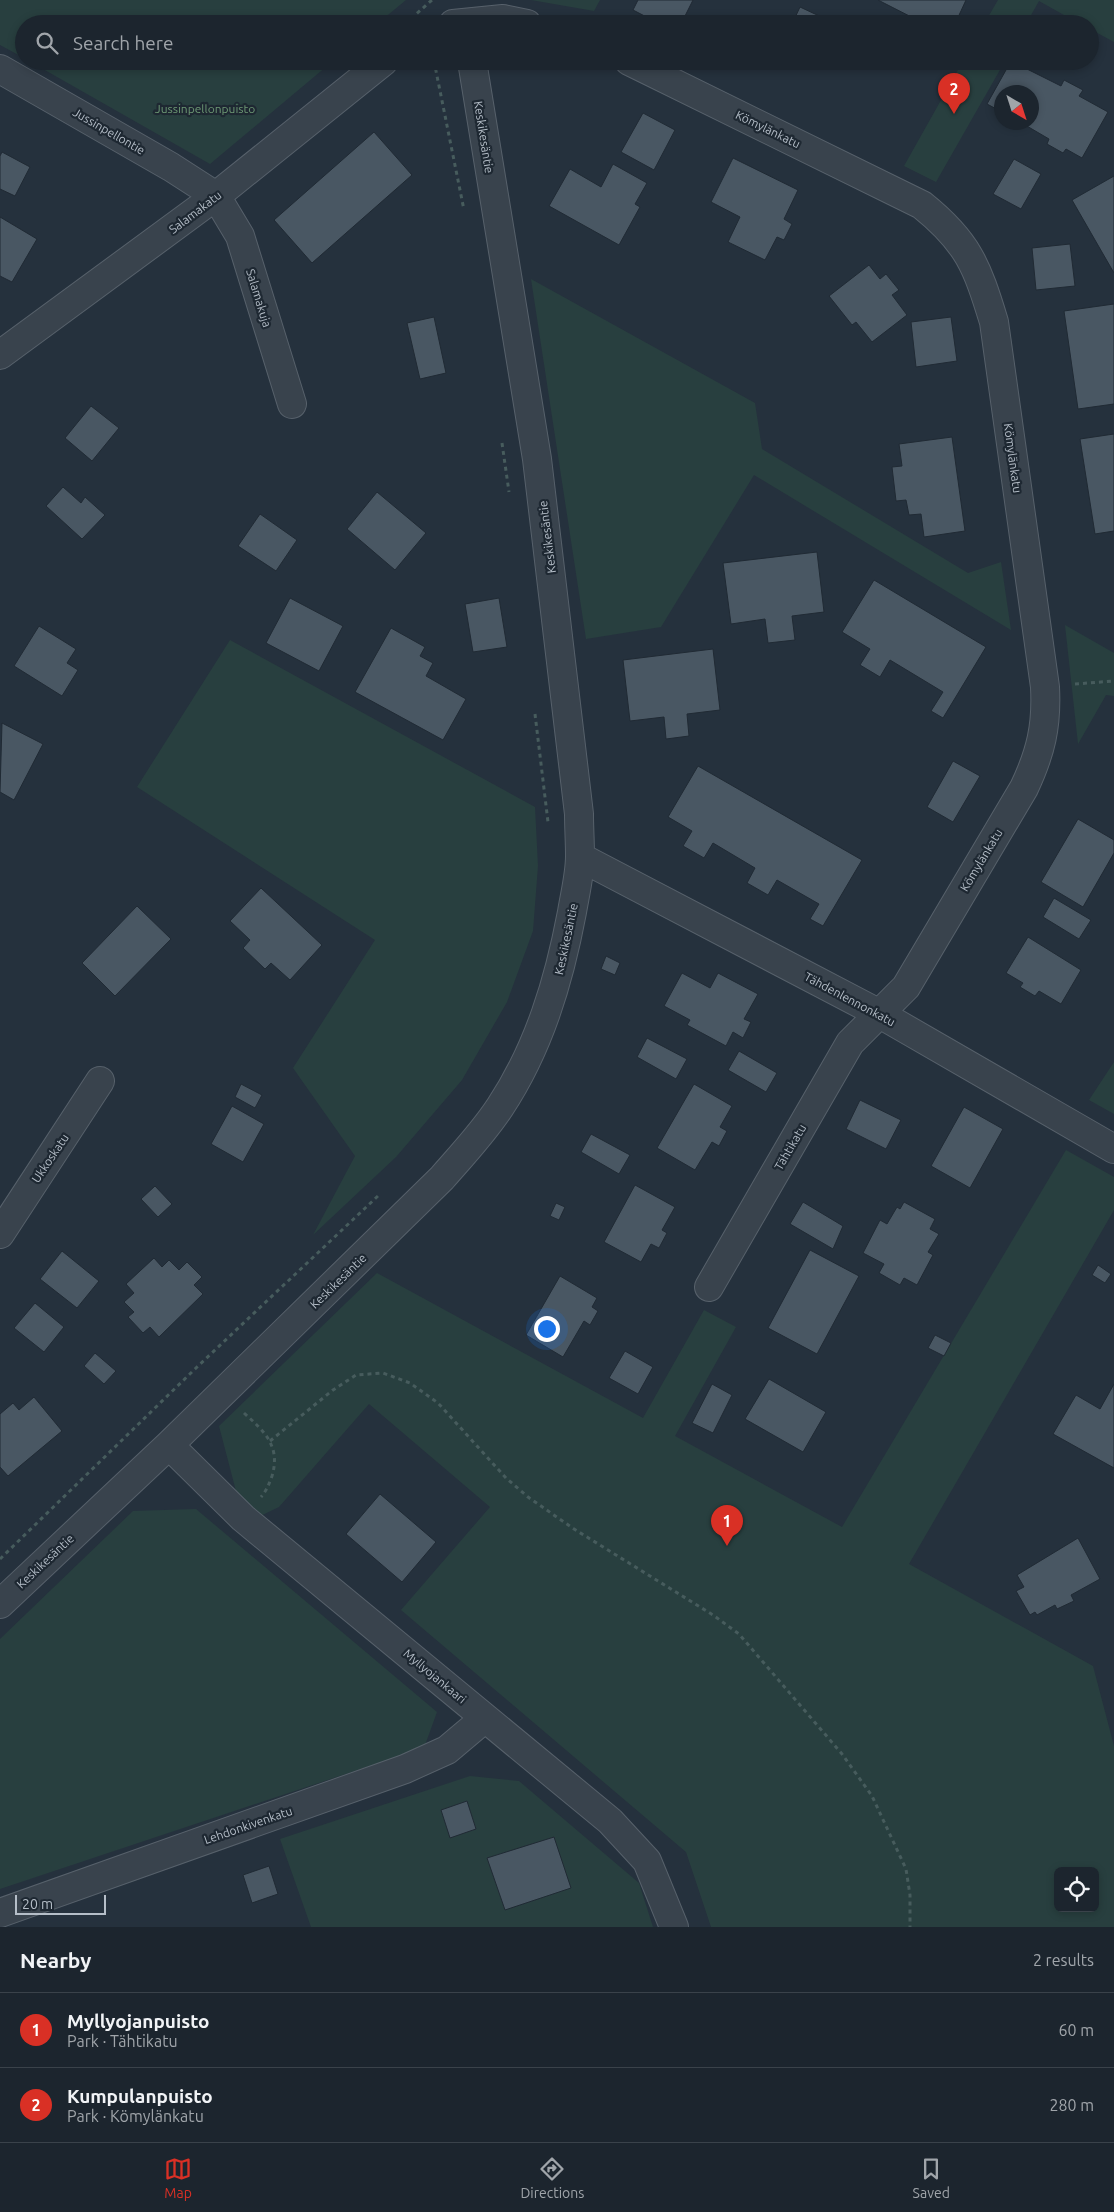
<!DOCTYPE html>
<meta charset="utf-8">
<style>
body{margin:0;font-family:Ubuntu,sans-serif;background:#252d36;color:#f1f3f6}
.controls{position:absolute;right:15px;bottom:15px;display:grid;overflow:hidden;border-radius:8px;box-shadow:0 2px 8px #0003}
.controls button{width:45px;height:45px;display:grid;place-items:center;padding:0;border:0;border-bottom:1px solid #3a424a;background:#1c252e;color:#f1f3f6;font:25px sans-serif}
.compass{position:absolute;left:994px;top:85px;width:45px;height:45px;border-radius:50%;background:#1c252e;box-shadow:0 2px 8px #0003;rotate:141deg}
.scale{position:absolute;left:15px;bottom:12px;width:91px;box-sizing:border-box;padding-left:5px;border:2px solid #b5bec8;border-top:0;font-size:14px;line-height:18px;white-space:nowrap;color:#b5bec8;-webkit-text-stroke:4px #1e2832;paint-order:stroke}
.you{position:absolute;left:546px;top:1328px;width:18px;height:18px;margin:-12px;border:4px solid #fff;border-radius:50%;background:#1a73e8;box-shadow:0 0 0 8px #1a73e833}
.badge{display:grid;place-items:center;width:32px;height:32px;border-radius:50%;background:#d93025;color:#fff;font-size:16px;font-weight:700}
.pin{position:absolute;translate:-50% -41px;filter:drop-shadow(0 1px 2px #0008)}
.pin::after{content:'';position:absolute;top:26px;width:18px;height:15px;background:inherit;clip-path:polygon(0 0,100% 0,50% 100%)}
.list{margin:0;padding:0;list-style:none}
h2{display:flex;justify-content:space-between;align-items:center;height:65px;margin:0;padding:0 20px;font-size:21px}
h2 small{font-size:16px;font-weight:400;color:#a0a5aa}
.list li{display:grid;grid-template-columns:32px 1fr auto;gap:15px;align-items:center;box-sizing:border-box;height:75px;padding:0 20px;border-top:1px solid #3a424a}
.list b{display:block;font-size:19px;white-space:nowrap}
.list p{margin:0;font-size:16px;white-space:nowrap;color:#a0a5aa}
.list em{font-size:16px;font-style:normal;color:#a0a5aa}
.icon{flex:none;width:28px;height:28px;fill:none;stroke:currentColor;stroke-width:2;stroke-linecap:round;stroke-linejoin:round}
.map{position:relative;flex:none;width:1114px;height:1927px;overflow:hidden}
.search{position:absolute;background:#1c252e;box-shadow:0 2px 8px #0003;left:15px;right:15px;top:15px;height:55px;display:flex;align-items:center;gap:12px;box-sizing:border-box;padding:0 18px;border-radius:28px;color:#a0a5aa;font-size:19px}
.sheet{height:215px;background:#1c252e}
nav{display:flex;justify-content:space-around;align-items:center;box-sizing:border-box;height:70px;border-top:1px solid #3a424a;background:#1c252e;font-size:14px;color:#a0a5aa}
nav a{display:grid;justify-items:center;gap:2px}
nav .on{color:#d93025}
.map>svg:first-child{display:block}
.green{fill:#283f3f;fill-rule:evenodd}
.building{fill:#495763;stroke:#202a34}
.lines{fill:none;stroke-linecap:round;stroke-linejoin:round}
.minor-casing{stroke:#57616b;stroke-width:30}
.path{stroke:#475c5d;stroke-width:3;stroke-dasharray:4 4;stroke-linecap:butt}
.minor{stroke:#39434d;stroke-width:28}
.labels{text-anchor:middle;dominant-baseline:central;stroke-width:4.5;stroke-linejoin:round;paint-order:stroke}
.park-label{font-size:12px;fill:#6d9874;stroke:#1e2832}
.street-label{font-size:12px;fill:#b5bec8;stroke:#1e2832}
</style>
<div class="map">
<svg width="1114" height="1927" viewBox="0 0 1114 1927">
<rect width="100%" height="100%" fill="#25313d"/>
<!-- green -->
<path class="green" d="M0,0H406L377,24H24V58L0,45Z
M531,0H600L594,11Z
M998,0H1114V42L1090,29V24H1080L1039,1L1026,24H984Z
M29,61H333L210,164Z
M963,61H1005L936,182L904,166Z
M531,279L755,403L762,449L968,573L1001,562L1011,630L754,475L661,627L586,639Z
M1065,625L1114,653V696L1106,695L1078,744Z
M230,640L535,807L538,866L533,931L507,1002L462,1080L396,1157L313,1235L355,1156L293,1068L375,940L137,787Z
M1114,1062V1114L1089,1100Z
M1066,1150L1114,1177V1210L909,1564L1093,1666L1114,1746V1927H711L686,1852L401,1610L490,1507L369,1404L279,1507L248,1522L243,1518L219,1426L377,1273L643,1418L704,1310L736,1327L675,1436L842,1527ZM1058,1871H1095V1908H1058Z
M196,1509L437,1712L424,1748L0,1889V1639L133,1511Z
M470,1776L519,1781L639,1883L653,1927H311L280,1839Z"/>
<!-- building -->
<path class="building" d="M638,0H693L681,24H660L633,10Z
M878,0H966L955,24H925Z
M800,7L830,21L828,24H792Z
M806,61H820L818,67Z
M1011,61L1061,86L1064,80L1083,90L1079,96L1108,112L1082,158L1066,149L1063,153L1047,144L1049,139L1020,122H1032V92H1002V112L987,104Z
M643,113L675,130L654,170L621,152Z
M374,132L412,175L312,263L274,220Z
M2,152L30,167L15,196L0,189V156Z
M733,158L798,190L784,219L792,224L784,240L777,237L765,260L728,242L740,217L711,202Z
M1014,159L1041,174L1021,209L993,194Z
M613,164L647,183L635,204L640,207L619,245L549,206L570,169L601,187Z
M1114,176V273L1072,200Z
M0,217L37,239L12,282L0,276Z
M1070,244L1075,286L1036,290L1032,248Z
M869,265L880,279L886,274L899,290L892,295L907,315L872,342L856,322L852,325L829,296Z
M1114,304V404L1078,409L1064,311Z
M434,317L446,373L420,379L407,323Z
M951,317L957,361L916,367L911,322Z
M91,406L119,428L92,461L65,438Z
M1114,434V531L1095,534L1080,439Z
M952,437L965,531L924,537L921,514L909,515L906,500L896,501L892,467L902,466L899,444Z
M63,487L81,503L85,497L105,515L82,539L46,506Z
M377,492L426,533L395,570L347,529Z
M260,514L297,540L276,571L238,546Z
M817,552L824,612L792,616L795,640L768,643L765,619L731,624L723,563Z
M874,580L986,647L943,718L931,711L943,692L890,660L880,677L860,665L870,649L842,632Z
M290,598L343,626L319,671L266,643Z
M499,598L507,647L473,652L465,604Z
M39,626L76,649L67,663L78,670L62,696L14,666Z
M391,628L425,647L420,656L433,663L426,676L466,699L443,740L355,692Z
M713,649L720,710L687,714L689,736L666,739L664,717L630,721L623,660Z
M2,723L43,744L14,800L0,792Z
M953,761L980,776L953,822L927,807Z
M698,766L862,860L823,926L810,919L819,904L777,880L768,895L747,883L755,868L713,843L704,858L683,846L692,831L668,817Z
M1078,819L1114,840V853L1083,907L1041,882Z
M261,888L322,945L290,980L271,963L265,969L243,948L250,940L230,921Z
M1054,898L1091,920L1079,939L1043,917Z
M137,906L171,939L115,996L82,963Z
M1028,937L1081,970L1061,1004L1039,991L1035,996L1020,987L1023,983L1006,973Z
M606,956L620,963L615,975L601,969Z
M682,973L710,988L718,973L758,994L744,1019L751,1022L743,1038L733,1032L726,1046L687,1025L690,1020L664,1006Z
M647,1038L687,1059L676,1079L637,1057Z
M739,1051L777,1073L766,1092L728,1070Z
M241,1084L262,1095L255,1108L235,1097Z
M694,1084L732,1106L720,1127L727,1131L719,1146L712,1142L695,1170L657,1148Z
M860,1100L901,1120L886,1149L846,1129Z
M232,1106L264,1124L243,1162L211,1144Z
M964,1107L1003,1129L970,1188L931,1166Z
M591,1134L630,1155L619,1174L581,1152Z
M635,1185L675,1207L662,1230L667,1233L659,1248L651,1244L641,1262L604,1242Z
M155,1186L172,1204L158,1217L141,1199Z
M803,1202L843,1226L833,1249L790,1224Z
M904,1202L935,1219L930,1229L939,1234L928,1252L933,1255L917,1285L904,1278L900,1285L879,1273L884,1264L863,1253L880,1220L887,1224L897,1207L900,1209Z
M556,1203L565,1207L559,1220L550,1216Z
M810,1250L859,1276L817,1354L768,1328Z
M62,1251L99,1281L77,1308L40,1279Z
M154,1258L162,1267L169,1260L179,1270L187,1262L202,1277L194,1285L203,1294L159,1337L150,1327L143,1333L128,1317L134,1312L124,1302L134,1293L126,1284Z
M1098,1265L1111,1274L1105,1283L1092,1275Z
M560,1276L597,1298L592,1307L598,1311L590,1325L584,1321L563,1357L526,1335Z
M35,1303L64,1327L44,1352L14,1328Z
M935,1335L951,1343L944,1356L928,1348Z
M625,1351L653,1367L638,1394L609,1378Z
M95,1353L116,1371L104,1384L84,1366Z
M769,1379L826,1412L803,1452L745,1419Z
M712,1384L732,1395L713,1433L692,1423Z
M1114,1384V1468L1053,1434L1076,1395L1100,1409Z
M34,1397L62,1431L8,1476L0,1467V1414L13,1403L19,1410Z
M380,1494L436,1542L402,1582L346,1534Z
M1078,1538L1100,1579L1071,1595L1074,1601L1057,1609L1055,1605L1037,1615L1035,1612L1030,1615L1016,1591L1024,1587L1017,1575Z
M467,1801L476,1829L450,1838L441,1810Z
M554,1837L571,1888L505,1910L487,1858Z
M269,1866L278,1894L252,1903L243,1875Z"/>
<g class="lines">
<!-- minor casing -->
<g class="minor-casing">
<path id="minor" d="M453,24L503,19L527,24
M629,61L922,205C968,242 977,266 994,322L1045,687C1047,726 1041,752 1024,788L906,987L850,1043L709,1287
M0,69L171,167L216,196L240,236L292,404
M0,355L216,196L384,61
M580,857L880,1014L1114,1149
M0,1234L100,1081
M169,1445L243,1518L610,1821L647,1861L674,1927
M0,1604L169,1445L442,1178C462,1155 483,1133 500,1107C539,1048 559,981 572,912C575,894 580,874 580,856C580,842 579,828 579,814L537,459L472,61
M0,1913L405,1769L447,1750L485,1718"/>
</g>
<!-- path -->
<path class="path" d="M405,24L432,0
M434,61L464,210
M502,443L509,492
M1075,684L1114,681
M535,714L548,822
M244,1413C264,1431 281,1446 272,1476C269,1484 267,1490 261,1497
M270,1441L333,1390L356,1375L383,1373L410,1383L438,1403L506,1478L528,1497L574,1529L713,1615L739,1634L842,1754L872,1796L906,1869L910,1895V1927
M0,1559L196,1368L379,1195"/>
<!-- minor -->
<use href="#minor" class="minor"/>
</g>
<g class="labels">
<!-- park labels -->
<g class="park-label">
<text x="205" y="108">Jussinpellonpuisto</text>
</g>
<!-- street labels -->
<g class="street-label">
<text transform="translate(768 129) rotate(26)">Kömylänkatu</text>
<text transform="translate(109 131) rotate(30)">Jussinpellontie</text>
<text transform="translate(484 137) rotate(81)">Keskikesäntie</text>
<text transform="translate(195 212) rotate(-37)">Salamakatu</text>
<text transform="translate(259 298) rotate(73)">Salamakuja</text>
<text transform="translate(1013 458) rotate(82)">Kömylänkatu</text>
<text transform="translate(547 537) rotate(-97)">Keskikesäntie</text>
<text transform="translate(981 860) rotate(-59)">Kömylänkatu</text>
<text transform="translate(566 939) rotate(-78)">Keskikesäntie</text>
<text transform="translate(850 999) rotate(28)">Tähdenlennonkatu</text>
<text transform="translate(790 1147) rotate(-60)">Tähtikatu</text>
<text transform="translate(50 1158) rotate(-56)">Ukkoskatu</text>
<text transform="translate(338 1281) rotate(-44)">Keskikesäntie</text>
<text transform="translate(45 1561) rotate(-43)">Keskikesäntie</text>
<text transform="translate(435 1676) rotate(40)">Myllyojankaari</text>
<text transform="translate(248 1825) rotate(-19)">Lehdonkivenkatu</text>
</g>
</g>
</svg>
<div class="controls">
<button><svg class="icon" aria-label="locate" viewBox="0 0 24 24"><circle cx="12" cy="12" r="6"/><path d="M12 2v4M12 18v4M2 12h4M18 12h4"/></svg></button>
</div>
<svg class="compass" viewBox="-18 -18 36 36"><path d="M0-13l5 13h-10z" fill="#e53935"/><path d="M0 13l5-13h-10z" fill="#a0a5aa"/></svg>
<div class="scale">20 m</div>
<div class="you"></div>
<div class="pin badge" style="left:727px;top:1546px">1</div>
<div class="pin badge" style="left:954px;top:114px">2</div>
<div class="search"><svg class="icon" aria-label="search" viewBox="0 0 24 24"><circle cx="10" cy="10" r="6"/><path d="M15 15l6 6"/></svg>Search here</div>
</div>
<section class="sheet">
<h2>Nearby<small>2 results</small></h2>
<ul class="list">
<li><span class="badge">1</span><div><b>Myllyojanpuisto</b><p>Park · Tähtikatu</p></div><em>60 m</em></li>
<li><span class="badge">2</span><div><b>Kumpulanpuisto</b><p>Park · Kömylänkatu</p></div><em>280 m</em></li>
</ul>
</section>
<nav>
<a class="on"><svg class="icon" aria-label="map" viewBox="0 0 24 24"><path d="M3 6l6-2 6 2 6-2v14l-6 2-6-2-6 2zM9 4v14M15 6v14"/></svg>Map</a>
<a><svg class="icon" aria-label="directions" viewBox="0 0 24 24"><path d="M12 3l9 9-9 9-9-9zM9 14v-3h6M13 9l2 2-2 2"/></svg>Directions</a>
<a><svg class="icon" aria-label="saved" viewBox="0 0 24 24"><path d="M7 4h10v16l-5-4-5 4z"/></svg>Saved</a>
</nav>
